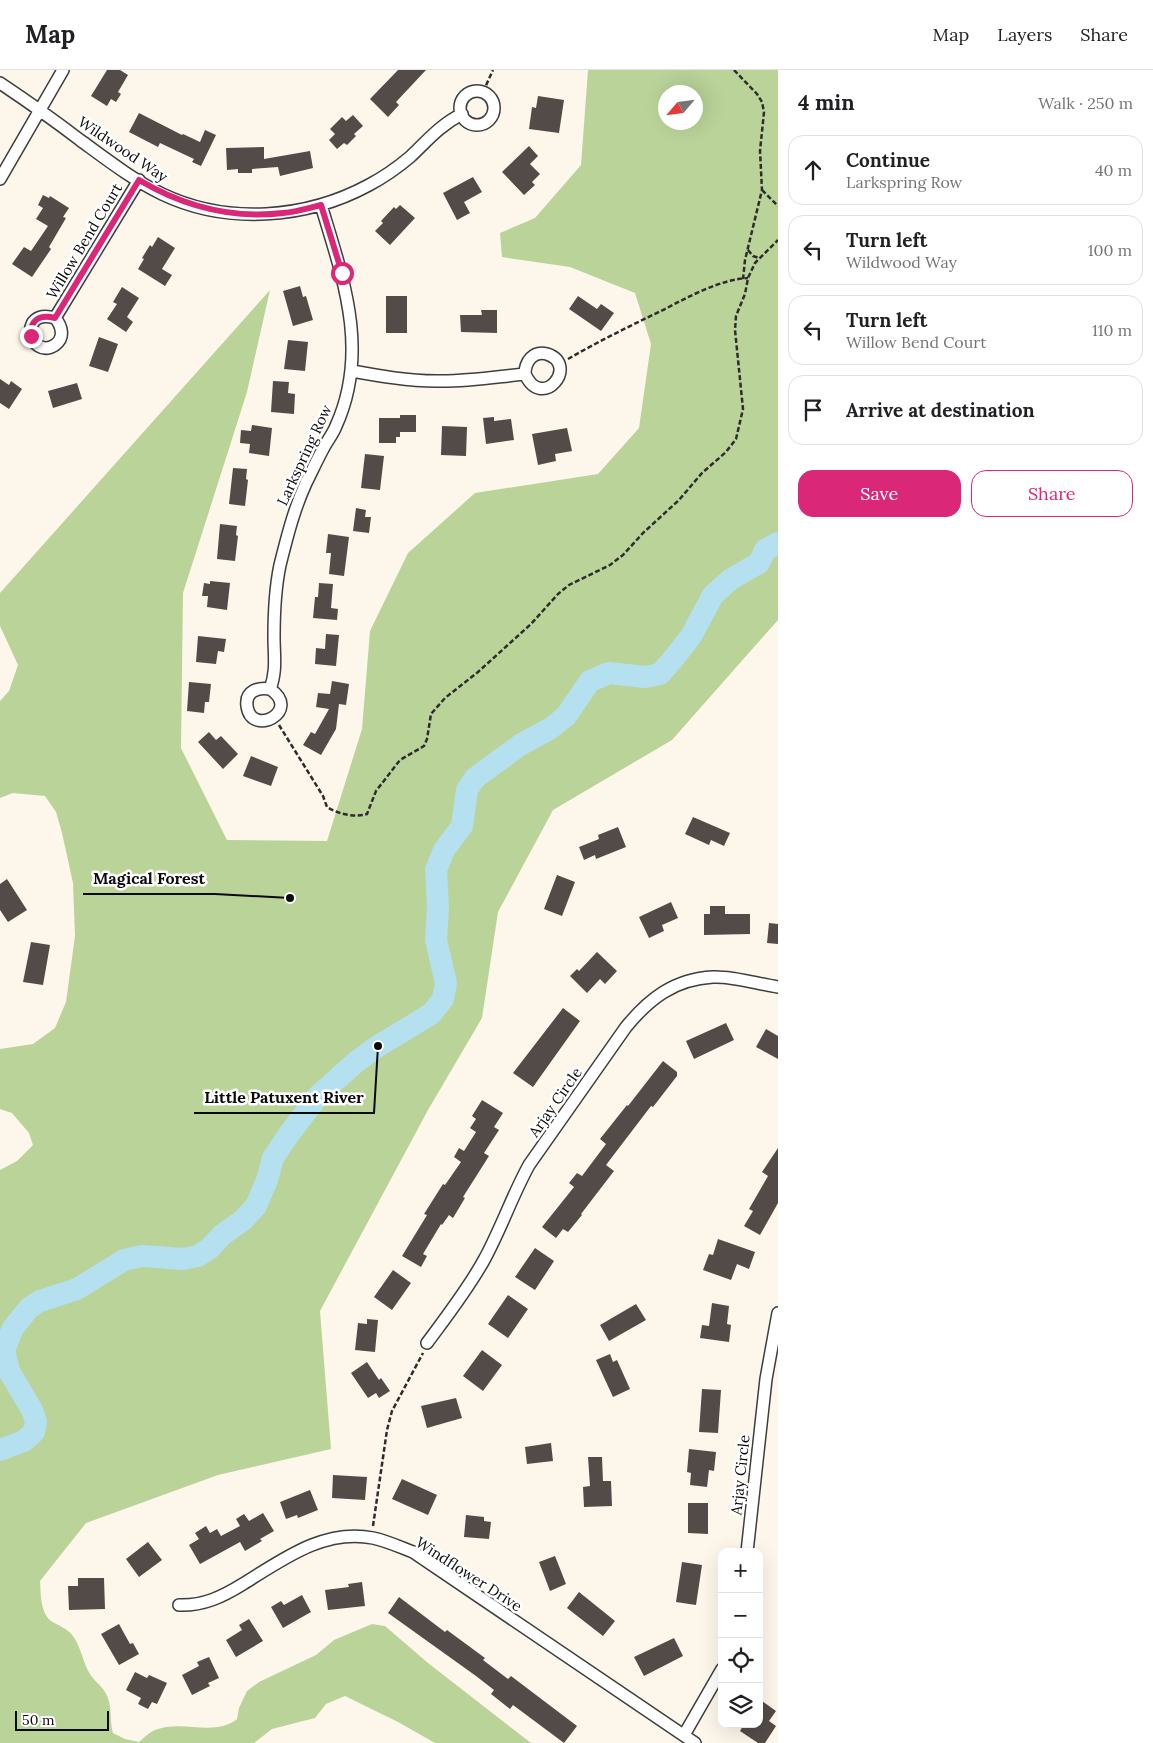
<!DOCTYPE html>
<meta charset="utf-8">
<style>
body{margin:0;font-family:Lora,serif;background:#f2f2f2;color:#202124}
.controls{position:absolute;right:15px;bottom:15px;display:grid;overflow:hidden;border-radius:10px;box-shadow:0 5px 20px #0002}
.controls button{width:45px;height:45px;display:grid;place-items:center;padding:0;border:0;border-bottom:1px solid #e0e0e0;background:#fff;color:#202124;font:25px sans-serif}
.compass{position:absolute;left:658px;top:15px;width:45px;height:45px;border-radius:50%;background:#fff;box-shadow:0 5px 20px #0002;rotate:242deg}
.scale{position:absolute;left:15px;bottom:12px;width:94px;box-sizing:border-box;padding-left:5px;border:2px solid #0b0b0b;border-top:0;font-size:14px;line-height:18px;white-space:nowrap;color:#0b0b0b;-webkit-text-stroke:4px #fff;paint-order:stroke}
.stop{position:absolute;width:15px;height:15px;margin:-11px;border:4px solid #db2777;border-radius:50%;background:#fff}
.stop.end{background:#db2777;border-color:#fff;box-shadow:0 1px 5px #0008}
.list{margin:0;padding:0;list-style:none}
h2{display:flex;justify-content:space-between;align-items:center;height:65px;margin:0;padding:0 20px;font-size:21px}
h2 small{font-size:16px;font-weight:400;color:#757577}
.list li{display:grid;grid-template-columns:32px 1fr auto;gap:15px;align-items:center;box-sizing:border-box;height:70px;margin:0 10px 10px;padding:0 10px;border:1px solid #e0e0e0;border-radius:15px}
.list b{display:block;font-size:19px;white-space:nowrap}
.list p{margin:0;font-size:16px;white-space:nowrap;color:#757577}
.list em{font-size:16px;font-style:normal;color:#757577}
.actions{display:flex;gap:10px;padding:15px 20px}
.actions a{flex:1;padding:11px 0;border:1px solid #db2777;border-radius:15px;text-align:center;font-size:18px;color:#db2777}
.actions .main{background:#db2777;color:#fff}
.icon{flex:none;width:28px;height:28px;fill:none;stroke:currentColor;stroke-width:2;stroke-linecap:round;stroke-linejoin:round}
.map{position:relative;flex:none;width:778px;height:1673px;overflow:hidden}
header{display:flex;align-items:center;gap:30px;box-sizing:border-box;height:70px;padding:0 25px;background:#fff;border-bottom:1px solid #e0e0e0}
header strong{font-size:24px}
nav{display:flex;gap:28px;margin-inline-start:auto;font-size:18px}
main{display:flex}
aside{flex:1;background:#fff}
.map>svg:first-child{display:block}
.forest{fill:#bad399;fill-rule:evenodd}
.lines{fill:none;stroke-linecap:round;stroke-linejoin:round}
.river{stroke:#b4e0ef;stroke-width:22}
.building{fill:#524b48}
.minor-casing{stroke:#3e3e3e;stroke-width:14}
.path{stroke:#2d2d2d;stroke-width:2.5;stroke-dasharray:5 2.5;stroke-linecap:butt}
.minor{stroke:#fff;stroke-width:11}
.route{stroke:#db2777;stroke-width:6}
.labels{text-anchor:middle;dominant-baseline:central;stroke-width:5;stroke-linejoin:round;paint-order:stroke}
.street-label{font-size:15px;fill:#0b0b0b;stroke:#fff}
.leader{fill:none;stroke:#0b0b0b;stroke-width:2}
.callout-dot{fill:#0b0b0b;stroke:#fff;stroke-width:2}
.callout-label{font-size:16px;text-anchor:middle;font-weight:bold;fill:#0b0b0b;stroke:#fff;stroke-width:5;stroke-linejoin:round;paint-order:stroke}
</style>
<header>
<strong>Map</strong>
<nav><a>Map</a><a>Layers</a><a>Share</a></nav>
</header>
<main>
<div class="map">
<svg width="778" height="1673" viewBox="0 0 778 1673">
<rect width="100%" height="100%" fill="#fdf7eb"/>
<!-- forest -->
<path class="forest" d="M588,0H778V550L672,670L553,740L498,842L482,948L428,1040L320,1241L331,1379L218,1405L86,1453L40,1511C41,1524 40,1542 51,1551C59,1556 67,1558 73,1566C81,1577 83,1593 90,1604C94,1611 101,1615 105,1622C113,1634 109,1650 113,1663L125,1669L139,1672C145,1667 150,1661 158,1659C184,1650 215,1667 237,1649L239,1638L247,1621L259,1612L316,1585L334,1570L372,1554L385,1556L428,1593L531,1673H435L398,1652L345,1626L326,1634L315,1648L272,1659L254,1673H0V1100L17,1091L33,1075L29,1063L12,1043L0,1039V979L33,974L55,958L66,932L75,866L73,813L62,763L56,742L45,726L13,723L0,728V631L9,621L18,595L0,556V523L270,220L247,322L183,523L181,678L227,770L327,771L362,659L370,561L408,483L475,423L598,404L639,358L651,274L635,223L570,197L502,187L500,163L535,148L581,95ZM666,22H696V52H666Z"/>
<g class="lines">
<!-- river -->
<path class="river" d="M0,1380L24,1371L34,1362L36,1351L32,1340L9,1301L4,1280L13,1258L29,1238L40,1231L77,1219L124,1190L142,1186L183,1189L198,1186L210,1178L222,1165L243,1150L256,1136L267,1110L273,1088L289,1064L318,1026L356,992L378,976L431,944L443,929L446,913L436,870L438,837L436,800L444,780L462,756L467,720L475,708L520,675L551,658L566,646L590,611L609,603L645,607L660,604L674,588L691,566L713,525L731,509L759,493L765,480L778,473"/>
</g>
<!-- building -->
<path class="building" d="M107,0H120L128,5L118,22L121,24L116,32L111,29L107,36L91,26Z
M398,0H426L396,32L399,35L388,47L370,29Z
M538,26L564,30L559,63L529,59L532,37L536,38Z
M139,43L182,65L183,64L200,72L205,60L216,65L201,96L192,92L194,89L160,73L158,77L129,62Z
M353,45L363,56L354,64L356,66L347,75L344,73L337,79L329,70L335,64L330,59L342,47L346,51Z
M529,76L538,86L530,94L540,104L532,112L535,115L524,125L502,102Z
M264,77V89L310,81L313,98L280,106L278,97L252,99V103H238V99L227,100L226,78Z
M473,107L482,122L464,132L470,143L457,150L443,123Z
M43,125L49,128L50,126L69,138L63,147L66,148L49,177L51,179L32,207L12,194L24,177L31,181L48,156L36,149L43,138L38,135Z
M400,135L415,148L390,175L375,161L383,153L381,151L394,137L396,139Z
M158,167L175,178L162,199L172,205L165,216L138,199L144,189L142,188L150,175L152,177Z
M300,216L303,227L306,226L313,250L293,256L283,221Z
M122,217L139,228L127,247L133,252L126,262L107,249L117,234L113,232Z
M386,226H407V263H386Z
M578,226L597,239L601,234L614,243L601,261L569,239Z
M481,240H497V263L461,262L460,245H482Z
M99,267L118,274L108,302L89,296Z
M288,270L308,272L305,301L284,299Z
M0,309L9,315L11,311L22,319L9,339L0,333Z
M273,311L289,312L288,323L295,324L294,344L271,342Z
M77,313L82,329L53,338L48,321Z
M400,345H416V362H400V367H396V373H379V348H400Z
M494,347V351L511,349L514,370L486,374L483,348Z
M252,355L272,358L269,386L249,383L250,374L240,373L241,360L251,361Z
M442,356L467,357L466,386L441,385Z
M567,358L572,381L555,384L556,391L538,395L532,364Z
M365,384L384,386L380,420L361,418Z
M233,398L247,399L246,409L248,410L245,436L229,434Z
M356,438L366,440L365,447H371L369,463L353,461Z
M220,454L237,456L236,465L238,466L235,491L217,489Z
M328,464L349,467L344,506L329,504L331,483H326Z
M210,511L230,513L227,540L207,537L208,526H202L204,513L210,514Z
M319,513L333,514L331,538L338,539L337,550L313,548L315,527H318Z
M326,564L339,565L336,596L315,594L316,578L325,579Z
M198,566L226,569L224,582L218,581L216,594L196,592Z
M332,611L349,614L346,635L339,634L336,659L321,685L303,675L311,662L315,664L329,639L316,637L318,623L330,624Z
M189,612L211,614L209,632H205L204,643L187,641Z
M209,662L216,670L221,666L238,684L223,699L198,672Z
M251,686L278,697L271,716L243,706Z
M693,747L730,763L724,776L711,770L709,775L685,764Z
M618,757L626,777L596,789L595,785L584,790L579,777L599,769L598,765Z
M557,805L575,812L562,846L544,839Z
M7,809L27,840L8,852L0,840V814Z
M671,832L678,848L662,855L664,861L649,868L639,847Z
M710,836H725V844H750V864L704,865V844H710Z
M769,853L778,854V874L767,873Z
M31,872L50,875L43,915L23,912Z
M597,882L617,901L605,914L600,909L587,923L570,906L577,899L579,901Z
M563,938L580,951L533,1017L513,1003Z
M726,953L734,970L694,989L686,971Z
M766,959L778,966V989L756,977Z
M663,991L677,1002V1006L653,1037L651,1036L606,1095L614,1101L581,1144L582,1145L568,1162L563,1159L556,1168L542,1157L574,1117L569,1113L577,1103L582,1106L606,1074L600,1069L627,1035L628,1036Z
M482,1030L503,1043L494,1057L499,1060L484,1083L489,1086L463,1127L465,1128L453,1148L449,1145L442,1155L441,1154L423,1184L427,1186L421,1197L402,1186L427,1145L424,1144L443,1114L445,1115L461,1092L454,1087L459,1078L464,1081L476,1062L470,1058L476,1049L472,1046Z
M778,1078V1133L760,1165L744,1156L753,1141L749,1139L768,1106L762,1102Z
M718,1169L755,1182L749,1199L737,1194L731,1210L703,1200L709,1184L713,1185Z
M535,1178L554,1191L535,1220L515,1207Z
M393,1200L411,1213L392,1240L374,1227Z
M508,1225L528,1239L508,1268L488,1254Z
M712,1233L729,1236L727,1254L731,1255L729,1272L700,1268L702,1255L709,1256Z
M636,1234L646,1250L609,1271L600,1255Z
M367,1249L378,1250L375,1282L355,1280L358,1253L367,1254Z
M482,1280L502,1295L483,1321L463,1306Z
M610,1284L613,1292L617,1290L630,1319L613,1327L596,1290Z
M367,1292L379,1310L381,1308L390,1321L379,1328L376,1323L368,1328L351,1303Z
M702,1319L721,1320L718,1363L699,1362Z
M456,1328L462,1348L427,1358L421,1336Z
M551,1373L553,1391L527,1394L525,1377Z
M689,1379L716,1382L714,1401L709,1400L707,1417L690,1415L691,1403L687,1402Z
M588,1387H602L603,1411H611L612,1436L584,1437L583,1417L590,1416Z
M333,1405L367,1407L365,1430L332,1428Z
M402,1409L437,1425L428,1445L392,1429Z
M310,1420L318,1440L298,1448L297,1445L286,1449L280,1432Z
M688,1433H708V1464L688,1463Z
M263,1443L274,1461L260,1469L262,1471L245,1481L240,1472L200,1494L189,1475L199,1469L195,1463L206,1456L210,1463L217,1459L221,1466L240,1456L236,1449L244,1444L249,1451Z
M466,1445L484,1447V1451L491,1452L489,1469L464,1467Z
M148,1472L162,1490L139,1507L126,1489Z
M555,1486L566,1514L550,1521L539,1492Z
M682,1492L702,1495L696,1535L676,1532Z
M78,1508H104L105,1539L69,1540L68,1516H78Z
M362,1512L365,1536L328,1540L325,1520L349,1517L348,1514Z
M579,1522L615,1551L603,1566L567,1538Z
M302,1525L311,1542L283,1558L271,1537L281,1531L284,1535Z
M399,1527L445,1562L447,1560L485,1588L483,1590L508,1609L511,1606L577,1656L564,1673L513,1635L510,1639L491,1624L494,1620L476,1606L388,1543Z
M249,1549L263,1571L236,1587L226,1570L242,1560L239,1555Z
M119,1554L130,1574L133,1573L139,1584L119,1595L101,1564Z
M674,1568L683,1586L644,1606L634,1587Z
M209,1587L219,1608L208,1613L210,1616L192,1625L182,1605L199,1596L197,1592Z
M135,1602L147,1608L149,1605L167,1613L157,1634L152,1632L148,1639L138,1634L141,1628L126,1620Z
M759,1629L776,1641L769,1651L776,1656L765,1673H758L740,1661L744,1654H759Z"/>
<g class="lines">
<!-- minor casing -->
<g class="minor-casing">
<path id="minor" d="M0,13C27,31 54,50 80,70C106,89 133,110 162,124C227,155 306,149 369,115C384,107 397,98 410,87C427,71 440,55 462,44
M460 38a17 17 0 1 1 34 0a17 17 0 1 1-34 0Z
M0,109L63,0
M55,248C62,256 65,268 55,275C29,291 17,237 55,248L139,110
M352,301C380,306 408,311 436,311C466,312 495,307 525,304C542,342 580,295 547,284C533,280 525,292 525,304
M270,619C303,641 251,668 247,636C245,621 258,617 270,619C277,601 274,585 274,567C274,543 275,519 280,495C287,467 294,439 306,413C312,401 317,390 323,379C327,371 333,364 336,356C370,281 343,208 321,135
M427,1273C447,1246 468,1219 484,1190C501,1159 512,1126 529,1095L626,957C649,929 674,909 713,907C733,906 758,914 778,917
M747,1482L766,1309L778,1243
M179,1535C203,1536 222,1527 243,1514C282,1490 324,1458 373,1468C387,1471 400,1477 413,1482L695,1673
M684,1665L722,1599"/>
</g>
<!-- path -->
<path class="path" d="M734,0L757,24L762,32L764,42L760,81L762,120L745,190L743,209
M483,22L493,0
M762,120L778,136
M748,180L753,186L759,188
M568,289C599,271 632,255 665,239C688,227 721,209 748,208
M279,655L323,726L327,737C338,744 355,748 367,744L376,721L400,690L424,676L427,669L431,644L445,628L478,602L531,554L558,524L569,515L610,495L623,485L643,463L679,430L702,403L726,382L736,369L743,339L735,260L736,246L745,224L748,208L755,193L778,170
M373,1456L387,1360L392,1341L423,1283"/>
<!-- minor -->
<use href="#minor" class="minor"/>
</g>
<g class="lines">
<!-- route -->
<path class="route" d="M31,266C30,249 40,244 55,248L139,110C183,136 232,149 283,143C296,142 309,138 321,135L342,203"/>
</g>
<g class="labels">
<!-- street labels -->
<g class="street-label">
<text transform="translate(123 79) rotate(34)">Wildwood Way</text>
<text transform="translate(84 171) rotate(-59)">Willow Bend Court</text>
<text transform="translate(304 385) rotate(-65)">Larkspring Row</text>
<text transform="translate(555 1032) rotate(-55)">Arjay Circle</text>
<text transform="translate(740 1405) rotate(-84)">Arjay Circle</text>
<text transform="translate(469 1504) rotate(33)">Windflower Drive</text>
</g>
</g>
<!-- callouts -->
<path class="leader" d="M290 828L215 824H83M378 976L374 1043H194"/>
<g class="callout-dot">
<circle cx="290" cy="828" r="5"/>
<circle cx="378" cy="976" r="5"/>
</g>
<g class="callout-label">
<text x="149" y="814">Magical Forest</text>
<text x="284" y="1033">Little Patuxent River</text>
</g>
</svg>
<div class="controls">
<button>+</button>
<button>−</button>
<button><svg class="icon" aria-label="locate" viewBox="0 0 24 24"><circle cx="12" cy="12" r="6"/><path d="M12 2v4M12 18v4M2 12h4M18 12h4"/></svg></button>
<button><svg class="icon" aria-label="layers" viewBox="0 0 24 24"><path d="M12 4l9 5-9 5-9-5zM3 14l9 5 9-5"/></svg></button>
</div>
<svg class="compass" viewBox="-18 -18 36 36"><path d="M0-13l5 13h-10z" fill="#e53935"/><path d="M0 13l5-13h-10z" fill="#757577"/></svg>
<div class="scale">50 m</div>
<div class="stop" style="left:342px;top:203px"></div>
<div class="stop end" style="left:31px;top:266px"></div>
</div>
<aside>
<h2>4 min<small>Walk · 250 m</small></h2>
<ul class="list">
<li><svg class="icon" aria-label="ahead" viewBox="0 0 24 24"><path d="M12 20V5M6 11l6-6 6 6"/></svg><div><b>Continue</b><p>Larkspring Row</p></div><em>40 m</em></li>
<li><svg class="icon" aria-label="left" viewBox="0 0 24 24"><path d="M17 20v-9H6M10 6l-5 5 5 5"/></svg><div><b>Turn left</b><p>Wildwood Way</p></div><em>100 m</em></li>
<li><svg class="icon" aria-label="left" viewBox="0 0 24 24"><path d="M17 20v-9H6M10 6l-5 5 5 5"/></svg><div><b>Turn left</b><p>Willow Bend Court</p></div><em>110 m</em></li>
<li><svg class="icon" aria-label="arrive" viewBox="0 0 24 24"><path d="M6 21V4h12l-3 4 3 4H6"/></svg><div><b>Arrive at destination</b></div></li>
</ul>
<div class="actions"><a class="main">Save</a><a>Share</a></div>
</aside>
</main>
